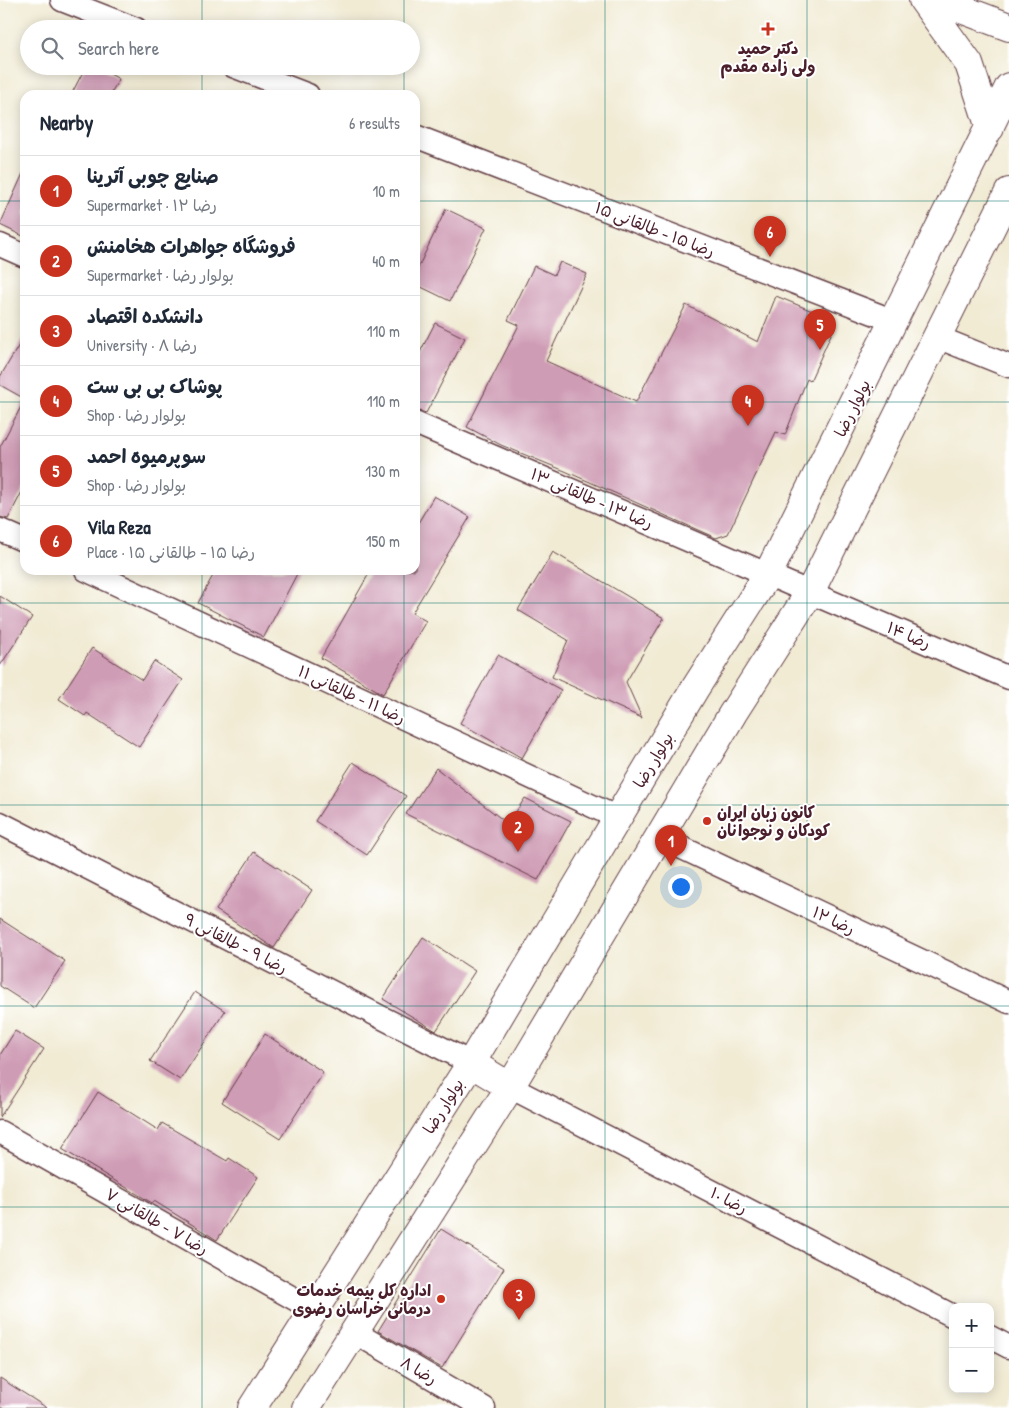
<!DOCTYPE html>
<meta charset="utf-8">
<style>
body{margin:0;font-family:"Patrick Hand","Playpen Sans Arabic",sans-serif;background:#f6f6f7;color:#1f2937}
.controls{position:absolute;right:15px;bottom:15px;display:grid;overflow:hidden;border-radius:10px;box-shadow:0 2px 12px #0003}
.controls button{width:45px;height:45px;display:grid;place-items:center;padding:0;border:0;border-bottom:1px solid #e0e1e3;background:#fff;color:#1f2937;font:25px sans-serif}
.you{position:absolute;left:680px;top:886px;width:18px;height:18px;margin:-12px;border:4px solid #fff;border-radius:50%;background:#1a73e8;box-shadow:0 0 0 8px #1a73e833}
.badge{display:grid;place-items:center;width:32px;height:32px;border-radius:50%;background:#c8321e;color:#fff;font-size:16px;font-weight:700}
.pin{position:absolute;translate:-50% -41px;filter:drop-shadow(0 1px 2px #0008)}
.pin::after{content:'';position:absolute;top:26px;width:18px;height:15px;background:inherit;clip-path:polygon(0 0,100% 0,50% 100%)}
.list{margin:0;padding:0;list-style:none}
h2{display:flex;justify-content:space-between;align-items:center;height:65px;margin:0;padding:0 20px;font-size:21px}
h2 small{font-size:16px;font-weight:400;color:#747a83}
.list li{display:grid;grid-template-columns:32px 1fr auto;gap:15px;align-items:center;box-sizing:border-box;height:70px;padding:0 20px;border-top:1px solid #e0e1e3}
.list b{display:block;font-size:19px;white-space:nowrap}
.list p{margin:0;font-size:16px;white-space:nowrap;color:#747a83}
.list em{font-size:16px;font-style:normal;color:#747a83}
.icon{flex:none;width:28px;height:28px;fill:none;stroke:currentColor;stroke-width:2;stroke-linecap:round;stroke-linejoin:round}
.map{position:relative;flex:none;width:1009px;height:1408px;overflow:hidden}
.search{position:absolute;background:#fff;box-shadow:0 2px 12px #0003;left:20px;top:20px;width:400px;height:55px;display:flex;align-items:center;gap:12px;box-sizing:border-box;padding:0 18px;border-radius:28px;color:#747a83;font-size:19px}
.panel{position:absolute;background:#fff;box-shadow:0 2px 12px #0003;left:20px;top:90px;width:400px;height:485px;border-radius:15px}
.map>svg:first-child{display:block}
.building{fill:#cf9cb5}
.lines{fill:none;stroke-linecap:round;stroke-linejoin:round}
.minor-casing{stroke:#633e44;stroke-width:25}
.tertiary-casing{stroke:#633e44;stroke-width:30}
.minor{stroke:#fff;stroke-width:22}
.tertiary{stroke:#fff;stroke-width:28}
.grid{fill:none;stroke:#0f766e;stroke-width:1;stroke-opacity:0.55}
.poi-dot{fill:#c8321e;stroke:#fff;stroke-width:2}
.labels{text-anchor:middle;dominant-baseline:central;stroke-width:4;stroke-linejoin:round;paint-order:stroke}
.poi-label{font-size:16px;font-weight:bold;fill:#4a1f2b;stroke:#fff}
.street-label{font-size:16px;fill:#4a1f2b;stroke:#fff}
</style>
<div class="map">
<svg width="1009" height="1408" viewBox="0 0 1009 1408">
<rect width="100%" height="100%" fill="#fff"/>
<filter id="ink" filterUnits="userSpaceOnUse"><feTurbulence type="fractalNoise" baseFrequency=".02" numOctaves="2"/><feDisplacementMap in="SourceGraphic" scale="10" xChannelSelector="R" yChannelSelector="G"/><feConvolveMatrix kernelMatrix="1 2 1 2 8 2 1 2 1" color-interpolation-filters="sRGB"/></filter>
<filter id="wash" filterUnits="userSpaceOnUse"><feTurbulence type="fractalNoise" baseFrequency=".0096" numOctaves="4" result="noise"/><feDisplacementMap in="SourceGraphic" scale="20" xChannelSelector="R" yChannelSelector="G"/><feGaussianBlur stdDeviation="1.12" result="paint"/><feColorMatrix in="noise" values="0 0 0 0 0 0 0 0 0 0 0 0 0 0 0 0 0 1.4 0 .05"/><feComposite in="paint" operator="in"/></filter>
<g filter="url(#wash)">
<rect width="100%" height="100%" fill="#f1ebd4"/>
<g id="blocks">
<!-- building -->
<path class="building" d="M86,66H96L119,79L110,95H71Z
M25,169V237L0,225Z
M446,209L486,228L450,301L415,284V274Z
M560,262L587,274L546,361L636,402L686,305L758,342L776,296L822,315L833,330L810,381L807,379L785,435L776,432L728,534L716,538L565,471L501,445L467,427L519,325L508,320L534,266L554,275Z
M435,323L465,338L426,413L415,410V362Z
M25,335V486L8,519L0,517V447L25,399L0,385V377Z
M434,496L470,517L412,613L426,621L383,694L321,658L371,570H415V528Z
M553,552L664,618L626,682L642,718L552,677L568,640L518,610Z
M216,570H299L264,637L198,603Z
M0,596L32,617L0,666Z
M92,648L142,680L154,661L183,680L139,747L87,713L85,716L59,699Z
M498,655L561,690L522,758L460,723Z
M353,762L406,796L367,855L315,821Z
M436,768L508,824L525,798L571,821L538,880L406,814Z
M254,852L312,890L274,948L216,910Z
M0,919L65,961L34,1008L0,986Z
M423,937L475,971L436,1031L383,999Z
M195,992L225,1011L180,1080L150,1061Z
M15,1031L44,1049L0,1117V1055Z
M265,1034L323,1072L280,1139L222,1102Z
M98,1092L158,1130L162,1123L227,1161L229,1158L258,1177L217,1240L154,1201L152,1203L62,1149Z
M441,1229L504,1268L442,1368L378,1331Z
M0,1378L47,1408H0Z"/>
</g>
</g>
<g filter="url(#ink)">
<use href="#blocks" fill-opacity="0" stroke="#633e44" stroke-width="1"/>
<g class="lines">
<!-- minor casing -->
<g class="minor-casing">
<path id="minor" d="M62,0L136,29
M233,66L308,95
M415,136L894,321
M0,245L25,256
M937,337L1009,366
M415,423L1009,678
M0,530L25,541
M86,570L618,818
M0,823L471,1063
M659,837L1009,1002
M510,1087L953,1316
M0,1132L314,1310
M354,1332L484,1408
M990,1337L1009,1347"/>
</g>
<!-- tertiary casing -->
<g class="tertiary-casing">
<path id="tertiary" d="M923,0L969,64L990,128
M937,0L1009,27
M471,1063L510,1087
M252,1408L471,1063L694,690L768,574L1009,87
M306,1408L510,1087L733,713L810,592L1009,192"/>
</g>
<!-- minor -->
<use href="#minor" class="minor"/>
<!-- tertiary -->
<use href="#tertiary" class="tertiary"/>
</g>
</g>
<!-- grid -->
<path class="grid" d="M202,0V29M404,0V29M605,0V1408M807,0V1408M202,66V95M404,66V95M0,201H25M415,201H1009M0,402H25M415,402H1009M202,570V1408M404,570V1408M0,603H1009M0,805H1009M0,1006H1009M0,1207H1009"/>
<!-- markers -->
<g class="poi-dot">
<path d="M765.5 21.5h5v5h5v5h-5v5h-5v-5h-5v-5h5z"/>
<circle cx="707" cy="821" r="5"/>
<circle cx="441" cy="1299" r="5"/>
</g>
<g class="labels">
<!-- poi labels -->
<g class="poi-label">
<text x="768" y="48">دکتر حمید<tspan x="768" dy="18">ولی زاده مقدم</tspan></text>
<text x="717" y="812" text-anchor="start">کانون زبان ایران<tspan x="717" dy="18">کودکان و نوجوانان</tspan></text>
<text x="431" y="1290" text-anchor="end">اداره کل بیمه خدمات<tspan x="431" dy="18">درمانی خراسان رضوی</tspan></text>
</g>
<!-- street labels -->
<g class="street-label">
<text transform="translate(655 229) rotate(21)">رضا ۱۵ - طالقانی ۱۵</text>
<text transform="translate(852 408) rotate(-64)">بولوار رضا</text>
<text transform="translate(592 498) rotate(23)">رضا ۱۳ - طالقانی ۱۳</text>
<text transform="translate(909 635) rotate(23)">رضا ۱۴</text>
<text transform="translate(352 694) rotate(25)">رضا ۱۱ - طالقانی ۱۱</text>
<text transform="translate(653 760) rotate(-59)">بولوار رضا</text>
<text transform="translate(834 920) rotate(25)">رضا ۱۲</text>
<text transform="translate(236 943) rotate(27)">رضا ۹ - طالقانی ۹</text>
<text transform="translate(443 1106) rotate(-58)">بولوار رضا</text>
<text transform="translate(729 1200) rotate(27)">رضا ۱۰</text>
<text transform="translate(157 1221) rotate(30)">رضا ۷ - طالقانی ۷</text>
<text transform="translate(419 1370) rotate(30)">رضا ۸</text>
</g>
</g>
</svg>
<div class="controls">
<button>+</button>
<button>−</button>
</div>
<div class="you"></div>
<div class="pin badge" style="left:671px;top:866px">1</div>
<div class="pin badge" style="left:518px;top:852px">2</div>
<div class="pin badge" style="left:519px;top:1320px">3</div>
<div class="pin badge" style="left:748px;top:426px">4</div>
<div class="pin badge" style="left:820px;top:350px">5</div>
<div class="pin badge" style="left:770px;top:257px">6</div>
<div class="search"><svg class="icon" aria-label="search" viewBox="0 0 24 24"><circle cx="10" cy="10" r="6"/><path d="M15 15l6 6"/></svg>Search here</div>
<section class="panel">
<h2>Nearby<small>6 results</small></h2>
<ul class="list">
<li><span class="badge">1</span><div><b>صنایع چوبی آترینا</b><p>Supermarket · رضا ۱۲</p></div><em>10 m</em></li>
<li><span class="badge">2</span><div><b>فروشگاه جواهرات هخامنش</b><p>Supermarket · بولوار رضا</p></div><em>40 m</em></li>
<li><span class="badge">3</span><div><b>دانشکده اقتصاد</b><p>University · رضا ۸</p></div><em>110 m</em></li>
<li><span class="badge">4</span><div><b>پوشاک بی بی ست</b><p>Shop · بولوار رضا</p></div><em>110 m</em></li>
<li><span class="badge">5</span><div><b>سوپرمیوه احمد</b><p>Shop · بولوار رضا</p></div><em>130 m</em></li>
<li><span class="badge">6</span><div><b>Vila Reza</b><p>Place · رضا ۱۵ - طالقانی ۱۵</p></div><em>150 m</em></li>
</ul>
</section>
</div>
